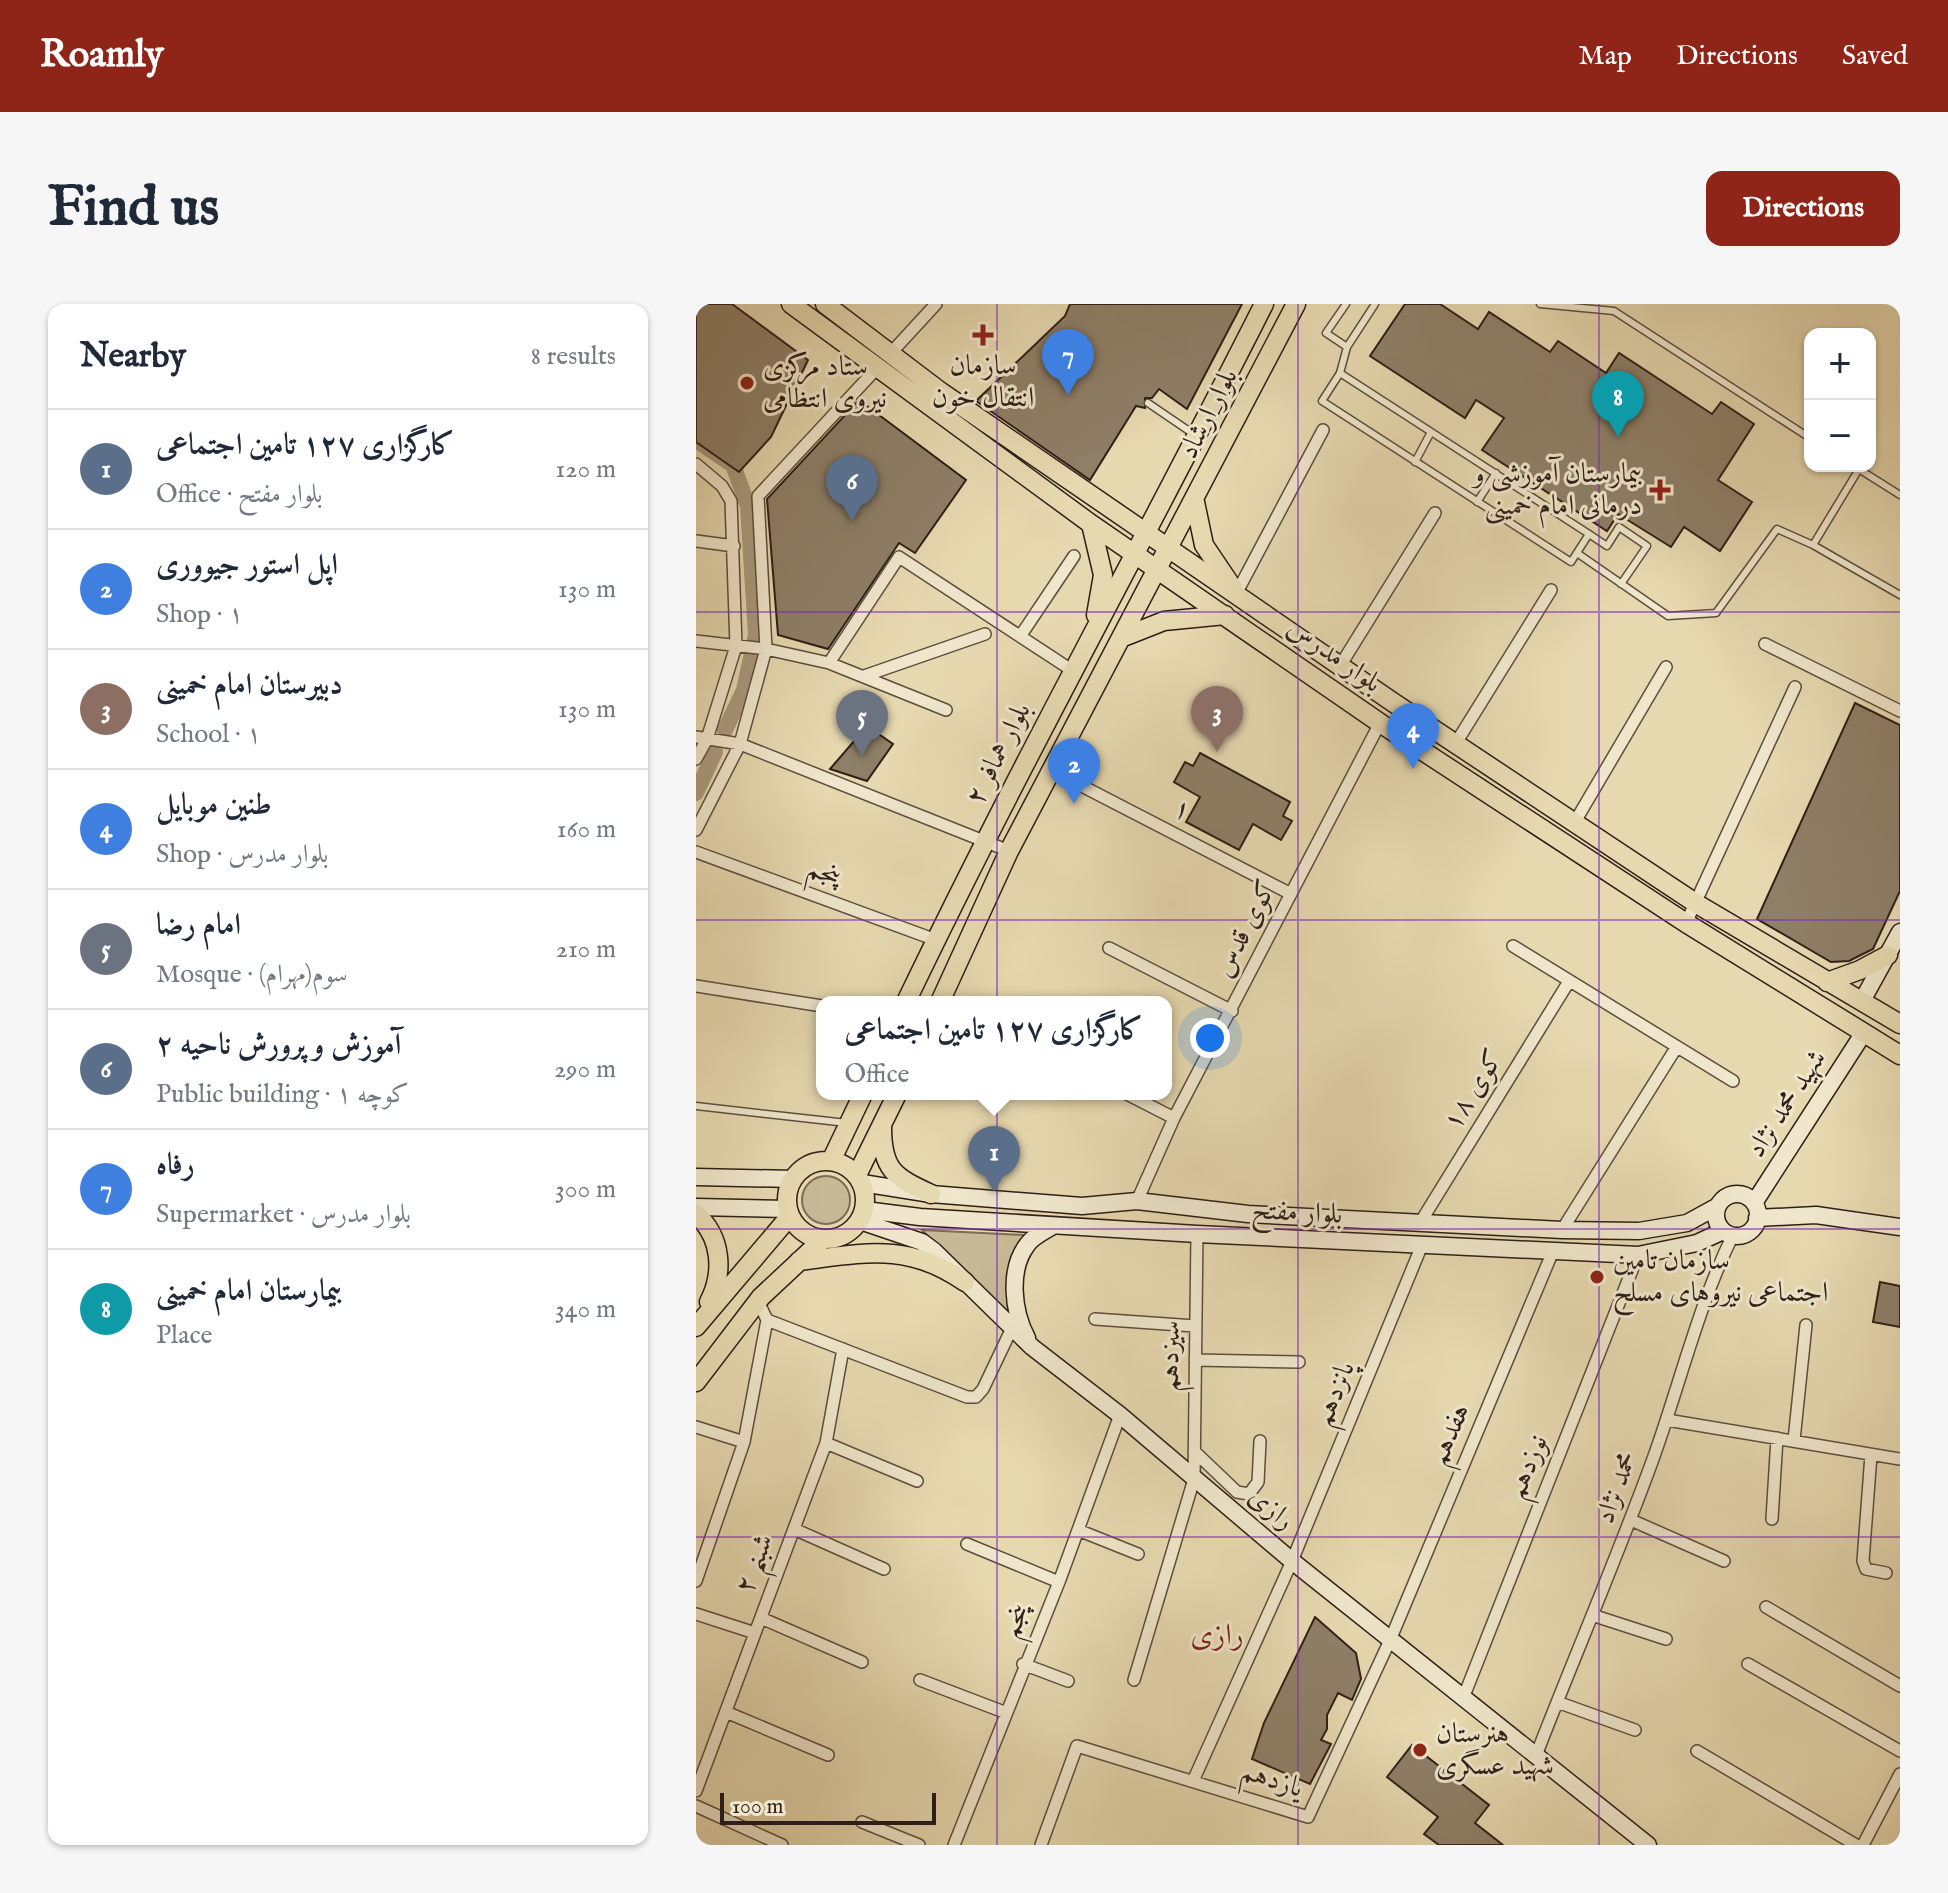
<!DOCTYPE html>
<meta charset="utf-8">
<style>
body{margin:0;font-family:"IM FELL English",Amiri,serif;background:#f6f6f7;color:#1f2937}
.controls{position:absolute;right:24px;top:24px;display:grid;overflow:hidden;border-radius:16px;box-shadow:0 2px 6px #0004}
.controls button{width:72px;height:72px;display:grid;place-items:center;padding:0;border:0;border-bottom:2px solid #e0e1e3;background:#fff;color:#1f2937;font:40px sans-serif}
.scale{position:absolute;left:24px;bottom:20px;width:216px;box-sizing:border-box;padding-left:8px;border:4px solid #2f1f18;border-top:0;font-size:22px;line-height:28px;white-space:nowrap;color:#2f1f18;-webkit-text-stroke:6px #efe6cb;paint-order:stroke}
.you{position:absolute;left:514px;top:734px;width:28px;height:28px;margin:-20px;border:6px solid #fff;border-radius:50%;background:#1a73e8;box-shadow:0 0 0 12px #1a73e833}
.badge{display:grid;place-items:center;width:52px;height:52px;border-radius:50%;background:#8f2418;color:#fff;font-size:26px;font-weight:700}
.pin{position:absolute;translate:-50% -66px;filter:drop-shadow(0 2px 4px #0008)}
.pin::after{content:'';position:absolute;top:42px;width:28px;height:24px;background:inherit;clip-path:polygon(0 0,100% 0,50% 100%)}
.popup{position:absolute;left:120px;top:692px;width:356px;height:104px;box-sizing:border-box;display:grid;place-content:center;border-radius:16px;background:#fff;filter:drop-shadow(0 2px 6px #0005);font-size:26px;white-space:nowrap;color:#747a83}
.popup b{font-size:30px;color:#1f2937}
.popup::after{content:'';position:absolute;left:50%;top:100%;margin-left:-16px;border:16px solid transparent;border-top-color:#fff}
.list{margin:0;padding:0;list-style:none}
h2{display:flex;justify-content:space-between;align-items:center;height:104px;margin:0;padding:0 32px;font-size:34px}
h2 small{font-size:26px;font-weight:400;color:#747a83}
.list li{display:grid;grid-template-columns:52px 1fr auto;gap:24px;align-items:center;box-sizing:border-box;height:120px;padding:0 32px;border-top:2px solid #e0e1e3}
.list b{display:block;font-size:30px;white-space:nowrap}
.list p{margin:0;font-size:26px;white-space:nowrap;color:#747a83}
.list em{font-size:26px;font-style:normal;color:#747a83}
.map{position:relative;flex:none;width:1204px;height:1541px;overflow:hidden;border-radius:16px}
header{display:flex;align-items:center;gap:48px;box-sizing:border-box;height:112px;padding:0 40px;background:#8f2418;color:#fff}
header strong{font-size:38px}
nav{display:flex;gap:44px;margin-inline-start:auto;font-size:28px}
.intro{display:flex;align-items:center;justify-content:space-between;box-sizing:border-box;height:192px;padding:0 48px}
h1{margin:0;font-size:56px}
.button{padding:20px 36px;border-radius:16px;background:#8f2418;color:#fff;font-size:28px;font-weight:700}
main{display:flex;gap:48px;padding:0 48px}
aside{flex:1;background:#fff;border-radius:16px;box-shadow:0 2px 6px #0004}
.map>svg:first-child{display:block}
.green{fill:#c7b995;stroke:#7b6c56;stroke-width:2}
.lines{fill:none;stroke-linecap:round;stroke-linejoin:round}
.canal{stroke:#a8997c;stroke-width:16}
.building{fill:#8e7f67;stroke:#2f1f18;stroke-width:2}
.lane-casing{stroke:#5d4d3e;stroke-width:9}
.street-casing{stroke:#5d4d3e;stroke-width:14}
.secondary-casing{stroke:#2f1f18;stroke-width:19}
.primary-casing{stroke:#2f1f18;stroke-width:21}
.lane{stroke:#efe6cb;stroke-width:6}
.street{stroke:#efe6cb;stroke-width:11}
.secondary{stroke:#efe6cb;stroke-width:16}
.primary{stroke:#e6d8af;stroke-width:18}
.grid{fill:none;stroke:#7b2cbf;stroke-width:2;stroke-opacity:0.55}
.poi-dot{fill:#8f2418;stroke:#efe6cb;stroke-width:3}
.labels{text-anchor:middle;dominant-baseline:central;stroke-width:6;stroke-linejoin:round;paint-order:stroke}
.poi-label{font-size:28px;fill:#2f1f18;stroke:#efe6cb;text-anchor:start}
.street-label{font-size:28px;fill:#2f1f18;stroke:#efe6cb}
.neighbourhood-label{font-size:30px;fill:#7a1f14;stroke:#efe6cb}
</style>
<header>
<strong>Roamly</strong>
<nav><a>Map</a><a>Directions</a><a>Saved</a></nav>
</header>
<div class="intro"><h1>Find us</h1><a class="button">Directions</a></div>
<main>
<aside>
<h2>Nearby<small>8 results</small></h2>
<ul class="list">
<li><span class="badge" style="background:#5c6f8a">1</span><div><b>کارگزاری ۱۲۷ تامین اجتماعی</b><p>Office · بلوار مفتح</p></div><em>120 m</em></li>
<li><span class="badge" style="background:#3f7fe0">2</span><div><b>اپل استور جيووری</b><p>Shop · ۱</p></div><em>130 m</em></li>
<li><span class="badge" style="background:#8d6e63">3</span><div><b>دبیرستان امام خمینی</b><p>School · ۱</p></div><em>130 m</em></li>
<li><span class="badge" style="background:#3f7fe0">4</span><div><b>طنین موبایل</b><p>Shop · بلوار مدرس</p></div><em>160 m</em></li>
<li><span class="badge" style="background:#6b7280">5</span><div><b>امام رضا</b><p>Mosque · سوم(مهرام)</p></div><em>210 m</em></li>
<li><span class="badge" style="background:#5c6f8a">6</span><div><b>آموزش و پرورش ناحیه ۲</b><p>Public building · کوچه ۱</p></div><em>290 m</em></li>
<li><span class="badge" style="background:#3f7fe0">7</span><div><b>رفاه</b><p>Supermarket · بلوار مدرس</p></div><em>300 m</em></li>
<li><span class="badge" style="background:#0f9aa8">8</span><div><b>بیمارستان امام خمینی</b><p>Place</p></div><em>340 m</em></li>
</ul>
</aside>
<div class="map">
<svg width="1204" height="1541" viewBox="0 0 1204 1541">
<rect width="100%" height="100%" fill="#e6d8af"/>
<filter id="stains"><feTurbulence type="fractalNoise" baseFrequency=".0025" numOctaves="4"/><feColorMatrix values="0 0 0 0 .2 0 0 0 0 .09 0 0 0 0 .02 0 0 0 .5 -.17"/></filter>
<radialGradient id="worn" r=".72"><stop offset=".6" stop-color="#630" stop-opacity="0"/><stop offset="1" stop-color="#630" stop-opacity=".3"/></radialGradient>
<!-- green -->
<path class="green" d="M106 896a24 24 0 1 1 48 0a24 24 0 1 1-48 0Z
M226,926L328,931L313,971L315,1018Z"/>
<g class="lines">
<!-- canal -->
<path class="canal" d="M0,136L37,161L52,202L60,331L48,386L29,426
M0,489L19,448"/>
</g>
<!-- building -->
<path class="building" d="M0,0H36L112,56L75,133L43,168L0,138Z
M374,0H546L491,105L463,85L456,94H449V104L440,102L394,176L280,97L369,12Z
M709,0H744L782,25L793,8L854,48L862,37L910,69L923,49L1016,110L1025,98L1058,120L1022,176L1056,198L1024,247L988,223L975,243L922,210L911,227L786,146L808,114L780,96L769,114L674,52Z
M163,96L270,176L219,249L203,239L132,345L82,331L71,195Z
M1159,399L1204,421V587L1177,645L1153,657L1135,658L1061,615Z
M171,422L197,440L171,477L134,465Z
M504,449L594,498L587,512L596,517L585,536L557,520L543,546L490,518L504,493L478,478L489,458L497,462Z
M1184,978L1204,982V1023L1177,1018Z
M619,1313L660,1349L665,1375L656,1396L642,1389L631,1411V1425L625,1436L635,1440L614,1480L556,1455L568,1419Z
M716,1441L793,1501L779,1519L807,1541H743L728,1530L742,1513L691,1473Z"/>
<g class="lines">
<!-- lane casing -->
<g class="lane-casing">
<path id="lane" d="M650,0L630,29L651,43L679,0
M844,0L918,7L1114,134
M644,69L893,230L875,258L626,97Z
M644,69L651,43
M452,99L499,131
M719,158L735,128
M1158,162L1204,191
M1163,165L1117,241L1204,291
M781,198L800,169
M893,230L911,242L923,223L951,242L925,280
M881,249L972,312L1020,309L1081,225L1117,241
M0,802L151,819"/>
</g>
<!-- street casing -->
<g class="street-casing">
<path id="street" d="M194,50L240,0
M0,160L26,182L35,197L40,342L11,435L0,455
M0,237L38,242
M540,290L627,126
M325,331L378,252
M0,337L70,345L133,359L250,406
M1069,340L1204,407
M133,359L203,253L377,367
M644,362L739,209
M168,372L289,330
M0,433L44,440L313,547
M760,439L855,286
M355,466L595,590
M880,516L970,363
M0,526L44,440L70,345L62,192L182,63
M0,548L240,636
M990,619L1099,383
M817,642L1037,777
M413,644L536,707
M0,682L126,702
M431,790L478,814
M441,897L478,814L684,419
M724,919L872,679
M866,926L980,744
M62,997L71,1016L271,1093H280L287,1085L316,1024
M399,1015L499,1022
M499,1056L603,1058
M971,1116L1204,1155
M0,1123L48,1138
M1098,1136L1110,1021
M130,1139L221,1177
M498,1147L541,1188L553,1190L562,1178L564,1137
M1175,1151L1167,1257L1170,1265L1190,1269
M1076,1215L1081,1134
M935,1216L1028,1257
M98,1225L188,1265
M382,1226L442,1250
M271,1240L363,1278
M0,1277L48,1138L71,1016
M1070,1303L1204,1382
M0,1310L59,1329
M899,1312L970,1335
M65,1314L166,1358
M327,1360L372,1377
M1052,1360L1204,1447
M224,1376L308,1408
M438,1376L498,1175L501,930
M768,1392L942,951
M861,1398L939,1426
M30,1408L132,1451
M1001,1447L1160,1541
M841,1449C879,1351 921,1254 957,1155C984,1080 1002,1002 1037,931
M497,1477L596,1257L726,941
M0,1487L130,1139L147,1045
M0,1502L86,1541
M166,1518L223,1541
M258,1541L363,1278L424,1111
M345,1541L381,1442L612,1513L695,1334L857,947
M1167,1541L1204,1470"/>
</g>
<!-- secondary casing -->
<g class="secondary-casing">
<path id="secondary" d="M1166,697L1204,628
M0,873L97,875
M166,879L235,890L386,902L441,897L552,910L866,926L943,927L991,919L1022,902
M1020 911a21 21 0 1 1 42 0a21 21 0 1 1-42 0Z
M1058,899L1167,730
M0,903L92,905
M169,906L224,913L501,930L942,951L1001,939L1027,927
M1061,914L1120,911L1204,923
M164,917L226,938L238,947L336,1043L424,1111L596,1257L952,1541
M331,1034C317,1008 312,966 331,941C337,932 349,927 357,922"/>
</g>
<!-- primary casing -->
<g class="primary-casing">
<path id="primary" d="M95,0L395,220L684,419L990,619L1204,751
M129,0L245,88L698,399L1001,600L1204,720
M499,198L508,241L537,284
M395,220L407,271L400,311
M425,334L468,317L529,311
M1131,678L1164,666L1192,651
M210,698C323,462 450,234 568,0
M244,698L313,547L600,0
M186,823C186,866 198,873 235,890
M91 896a39 39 0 1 1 78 0a39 39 0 1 1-78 0Z
M135,857L167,790
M161,871L201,790
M0,910C26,933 28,969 13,998
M103,957C168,949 212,938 269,978
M0,1023L94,912
M0,1078L65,993L126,936"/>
</g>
<!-- lane -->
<use href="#lane" class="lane"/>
<!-- street -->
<use href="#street" class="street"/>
<!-- secondary -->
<use href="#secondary" class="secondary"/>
<!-- primary -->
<use href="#primary" class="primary"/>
</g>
<!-- grid -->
<path class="grid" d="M301,0V1541M602,0V1541M903,0V1541M0,308H1204M0,616H1204M0,925H1204M0,1233H1204"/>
<!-- markers -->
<g class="poi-dot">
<path d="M283 19h8v8h8v8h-8v8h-8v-8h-8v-8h8z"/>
<circle cx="51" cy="79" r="8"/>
<path d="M960 174h8v8h8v8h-8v8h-8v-8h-8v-8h8z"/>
<circle cx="901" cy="973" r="8"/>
<circle cx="724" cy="1446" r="8"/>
</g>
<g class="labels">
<!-- poi labels -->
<g class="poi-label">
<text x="287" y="62" text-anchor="middle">سازمان<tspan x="287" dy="32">انتقال خون</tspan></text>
<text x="67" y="63">ستاد مرکزی<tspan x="67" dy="32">نیروی انتظامی</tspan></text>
<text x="946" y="170" text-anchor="end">بیمارستان آموزشی و<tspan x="946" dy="32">درمانی امام خمینی</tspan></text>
<text x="917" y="957">سازمان تامین<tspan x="917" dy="32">اجتماعی نیروهای مسلح</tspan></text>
<text x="740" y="1430">هنرستان<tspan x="740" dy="32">شهید عسگری</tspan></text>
</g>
<!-- street labels -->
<g class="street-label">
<text transform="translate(513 110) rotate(-63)">بلوار ارشاد</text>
<text transform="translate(638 352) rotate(35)">بلوار مدرس</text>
<text transform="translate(303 450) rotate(-63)">بلوار همافر ۲</text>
<text transform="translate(486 506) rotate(27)">۱</text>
<text transform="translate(128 569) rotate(20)">پنجم</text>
<text transform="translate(550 625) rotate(-63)">کوی قدس</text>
<text transform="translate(778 786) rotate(-58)">کوی ۱۸</text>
<text transform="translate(1091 800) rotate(-57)">شهید محمد نژاد</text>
<text transform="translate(601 909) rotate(3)">بلوار مفتح</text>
<text transform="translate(475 1052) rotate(-89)">سیزدهم</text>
<text transform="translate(639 1090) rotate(-68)">پانزدهم</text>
<text transform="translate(754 1131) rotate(-67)">هفدهم</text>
<text transform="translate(832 1163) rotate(-68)">نوزدهم</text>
<text transform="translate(921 1184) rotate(-70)">محمد نژاد</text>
<text transform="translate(575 1205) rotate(40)">رازی</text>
<text transform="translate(59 1260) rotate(-69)">شبنم ۲</text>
<text transform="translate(320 1317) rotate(-67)">پنجم</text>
<text transform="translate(576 1476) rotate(18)">یازدهم</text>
</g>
<!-- neighbourhood labels -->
<g class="neighbourhood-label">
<text x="521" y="1332">رازی</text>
</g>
</g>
<rect width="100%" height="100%" filter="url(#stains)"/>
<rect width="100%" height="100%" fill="url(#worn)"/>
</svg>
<div class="controls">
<button>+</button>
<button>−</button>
</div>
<div class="scale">100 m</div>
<div class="you"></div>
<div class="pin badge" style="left:298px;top:888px;background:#5c6f8a">1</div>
<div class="popup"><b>کارگزاری ۱۲۷ تامین اجتماعی</b>Office</div>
<div class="pin badge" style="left:378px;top:500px;background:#3f7fe0">2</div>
<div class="pin badge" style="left:521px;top:448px;background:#8d6e63">3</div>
<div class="pin badge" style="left:717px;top:465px;background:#3f7fe0">4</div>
<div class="pin badge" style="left:166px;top:452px;background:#6b7280">5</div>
<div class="pin badge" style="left:156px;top:217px;background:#5c6f8a">6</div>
<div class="pin badge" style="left:372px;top:91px;background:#3f7fe0">7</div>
<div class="pin badge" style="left:922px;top:133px;background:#0f9aa8">8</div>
</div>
</main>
